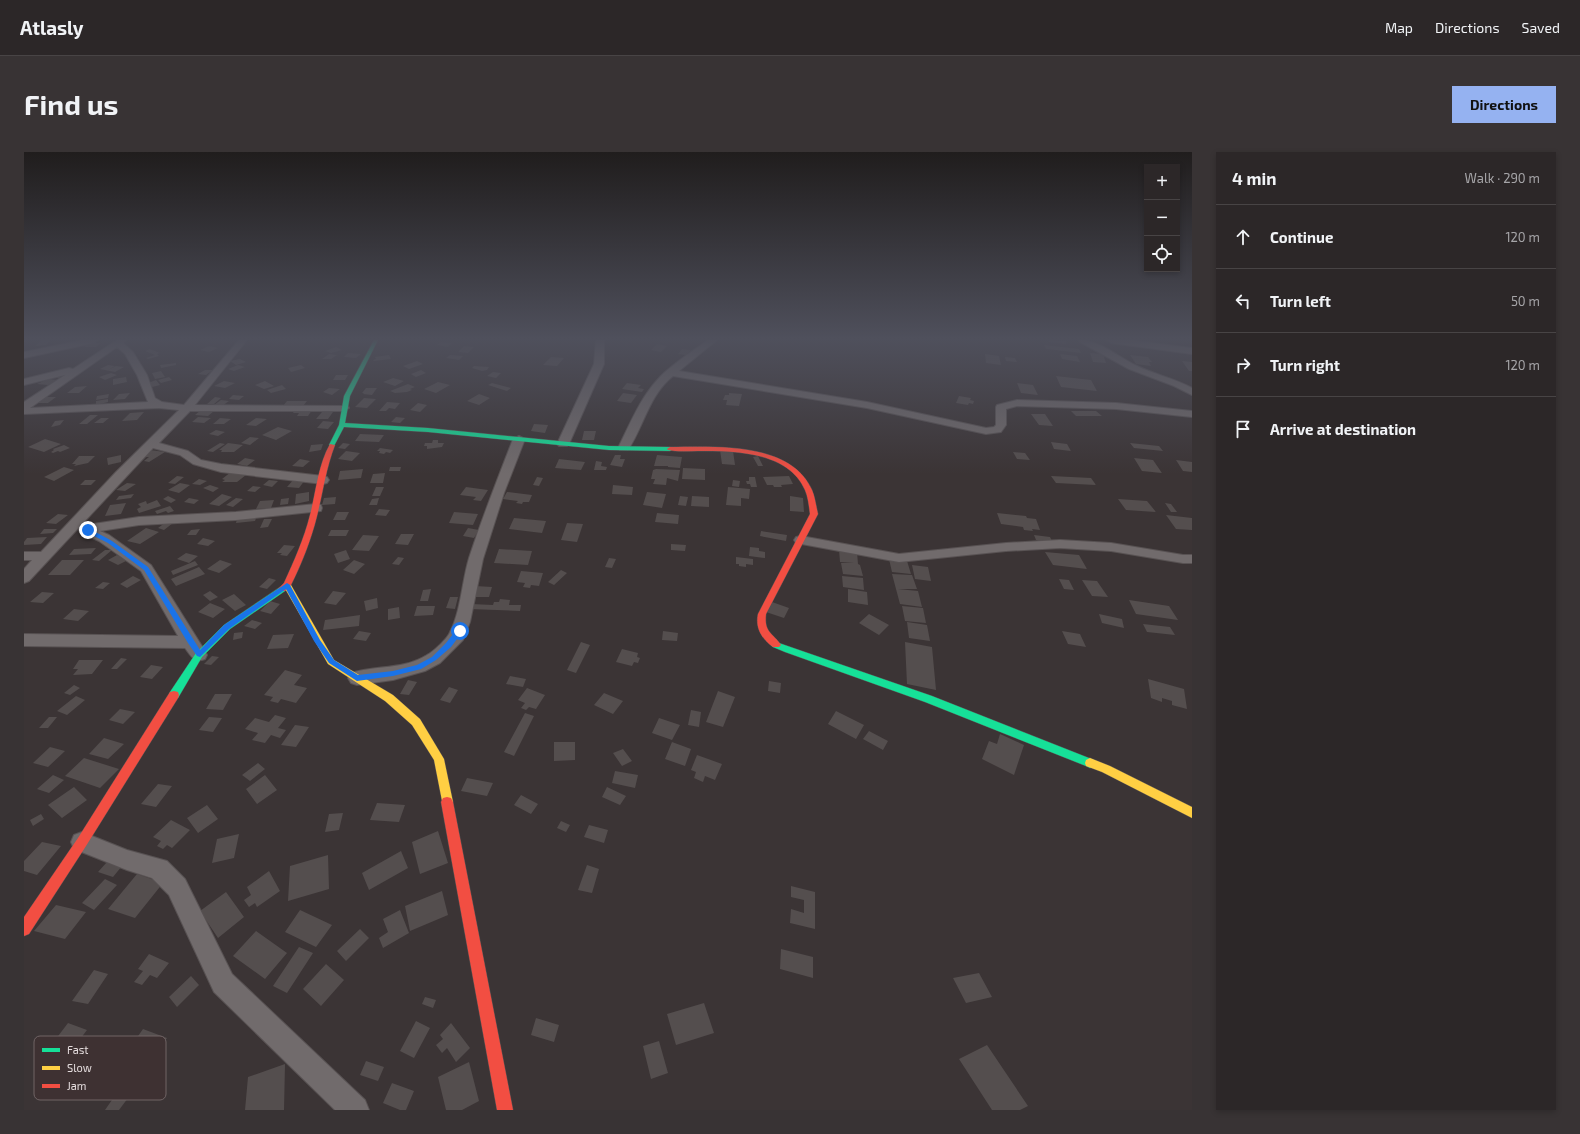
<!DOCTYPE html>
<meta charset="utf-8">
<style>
body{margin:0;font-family:"Exo 2",sans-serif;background:#383334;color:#f1f3f6}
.controls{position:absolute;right:12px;top:12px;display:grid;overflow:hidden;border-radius:0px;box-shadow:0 2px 6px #0003}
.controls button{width:36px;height:36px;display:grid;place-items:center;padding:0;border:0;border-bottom:1px solid #484445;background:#2c2728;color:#f1f3f6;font:20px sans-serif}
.stop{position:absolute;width:12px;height:12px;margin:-9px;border:3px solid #1a73e8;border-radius:50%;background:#fff}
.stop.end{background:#1a73e8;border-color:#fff;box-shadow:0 1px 4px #0008}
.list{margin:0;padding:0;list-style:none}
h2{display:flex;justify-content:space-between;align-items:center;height:52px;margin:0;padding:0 16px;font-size:17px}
h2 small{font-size:13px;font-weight:400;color:#a6a5a8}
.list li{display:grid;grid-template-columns:26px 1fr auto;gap:12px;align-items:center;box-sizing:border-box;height:64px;padding:0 16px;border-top:1px solid #484445}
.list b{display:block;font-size:15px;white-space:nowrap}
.list em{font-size:13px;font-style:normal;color:#a6a5a8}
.icon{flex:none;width:22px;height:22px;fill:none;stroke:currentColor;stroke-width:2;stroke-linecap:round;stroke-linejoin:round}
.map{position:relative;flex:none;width:1168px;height:958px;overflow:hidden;border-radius:0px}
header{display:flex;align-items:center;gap:24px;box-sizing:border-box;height:56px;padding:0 20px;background:#2c2728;border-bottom:1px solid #484445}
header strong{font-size:19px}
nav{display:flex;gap:22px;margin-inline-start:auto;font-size:14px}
.intro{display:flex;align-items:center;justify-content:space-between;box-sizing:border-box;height:96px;padding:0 24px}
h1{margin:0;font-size:28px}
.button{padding:10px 18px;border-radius:0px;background:#95b2f1;color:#111;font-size:14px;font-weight:700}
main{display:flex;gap:24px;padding:0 24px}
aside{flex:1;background:#2c2728;border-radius:0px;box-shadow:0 2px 6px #0003}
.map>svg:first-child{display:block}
.building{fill:#544e4e}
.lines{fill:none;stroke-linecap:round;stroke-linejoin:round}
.street-casing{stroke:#585253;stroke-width:2}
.fast-casing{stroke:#585253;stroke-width:1}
.slow-casing{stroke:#585253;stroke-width:1}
.jam-casing{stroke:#585253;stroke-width:1}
.street{fill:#716b6c;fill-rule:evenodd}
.fast{fill:#16e098;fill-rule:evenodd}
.slow{fill:#ffcf43;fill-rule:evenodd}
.jam{fill:#f24e42;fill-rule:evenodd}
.route{fill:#1a73e8}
.key{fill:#3e3132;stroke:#706465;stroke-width:1}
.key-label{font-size:11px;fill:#e4dcdd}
</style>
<header>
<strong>Atlasly</strong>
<nav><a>Map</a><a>Directions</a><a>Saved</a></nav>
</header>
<div class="intro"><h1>Find us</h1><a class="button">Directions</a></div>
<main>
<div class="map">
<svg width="1168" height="958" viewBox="0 0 1168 958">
<rect width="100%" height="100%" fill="#3b3435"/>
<!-- building -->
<path class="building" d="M17,188H27L22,193L11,194Z
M1025,188L1042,189V192L1025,190Z
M417,190L428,191L424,195L413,193Z
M65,191H77L72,195H60Z
M633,192L643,194L637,200L627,198Z
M1020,193L1055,197L1057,201L1022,197Z
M185,194L194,196L185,200L176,198Z
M440,194L450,195L444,201L434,200Z
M312,195L318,198L307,201L301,199Z
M126,197L136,201L133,202L135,204L124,207L122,206L131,203L121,199Z
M658,197L667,198L662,203L654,202Z
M324,201L337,202L332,206L320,205Z
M1066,201L1079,202L1082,211L1069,210Z
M305,202L313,203L307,207H298Z
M961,202L975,204L977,213L962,211Z
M1036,202L1053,204L1056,210L1038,207Z
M365,203L367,207L350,209L349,208L352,207L351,205Z
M426,203L439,204L435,208L422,206Z
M1106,203L1124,205L1128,210H1125L1127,214L1112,212Z
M527,205L540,206L533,214L519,213Z
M981,205L991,206L993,210L982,209Z
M216,207L222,210L212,213L206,209Z
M393,209L399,212L385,217L379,214Z
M1158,209L1168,210V219H1165Z
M152,211V213L137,216L136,213Z
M84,213L91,214L84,218L92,214L100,215L91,220L76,217Z
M214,213L221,215L210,219L204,217Z
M277,213L281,216L267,220L264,216Z
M450,214L465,215L463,218L458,219L448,216Z
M181,218H189L182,223L174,222Z
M397,218L402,221L392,225L387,222Z
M137,219L141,225L131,227L128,221Z
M469,220L477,221L472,226L463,224Z
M87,221L93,223L81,228L75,225Z
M312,223H324L321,228H309Z
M1032,224L1067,228L1073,239L1037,235Z
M102,225L103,230L89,233V227Z
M145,225L148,228L137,231L134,228Z
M369,226L380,229L371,234L359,230Z
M24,227L35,228L24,233L13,232Z
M132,228L136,233L128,235L124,231Z
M200,229L211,231L201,236L190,234Z
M241,229L250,234L240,237L231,233Z
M414,230L426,233L412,241L400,237Z
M468,231L487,236L483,239L464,233Z
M603,231L617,233L614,236L620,237L618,240L598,237Z
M993,231L1009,233L1014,243L997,241Z
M384,232L391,235L386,237L388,238L383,240L371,241L366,239Z
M258,233L262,237L247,241L243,238Z
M63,234L55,241H43L51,235Z
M305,236L316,237L308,243L299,240Z
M342,236H353L348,243L339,242L340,241H338Z
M106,241L101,247L89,248L95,242Z
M599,241L613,243L607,251L593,249Z
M705,241L718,242L715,254L702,253L703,248H699L701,243H705Z
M85,242L84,246L72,248L73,244Z
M455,242L466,246L455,253L443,249Z
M209,243L220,244L215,248L205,247Z
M935,244L947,246L946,248L950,249L949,252L945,251L944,253L932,251Z
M20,245H32L24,251H12Z
M191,245L197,246L190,252H183Z
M340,246L352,247L343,256L331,255Z
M84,247V250L72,253V249Z
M197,248L205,249L198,254L190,253Z
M263,249H283L279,254H259Z
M363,250L376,251L371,257L365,256L362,259H355Z
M394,251L403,253L396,260L386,258Z
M177,258L190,259L184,264L171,263Z
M271,258H288L284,264H273L275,261H269Z
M1047,259H1072L1078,264H1052Z
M120,260L113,268L98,269L106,261Z
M298,260H309L304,267H292Z
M1007,262H1021L1029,274L1015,273Z
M66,263H74L63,272H55Z
M174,265L187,266L180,271L168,270Z
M372,265L381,266L376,271L367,270Z
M77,266H85L79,271H70Z
M196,266L207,267L200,272H189Z
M232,266L243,267L232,274L222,273Z
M40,268L36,273L27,275L31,269Z
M299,269L310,270L304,277L293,276Z
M510,272L524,273L521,281L507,279Z
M254,275L268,279L252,288L238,283Z
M192,278L201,280L194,284L185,282Z
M560,279H572L570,288H558Z
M336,282L360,283L355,290L331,289Z
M226,285L235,286L226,293L217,291Z
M21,287L37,292L20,300L4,295Z
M409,288H414V291H420L418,295L403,297V294H400L401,291H408Z
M1027,290L1043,292L1047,299L1030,297Z
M196,291L201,292L189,300L183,299Z
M204,291L219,293L210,300H197L198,298H195Z
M319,291L326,292L321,297L314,296Z
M1106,291L1135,294L1139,299L1110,296Z
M299,292L297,298L285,300L287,293Z
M40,293L46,296L36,300L34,299L29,301L27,300L30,298L29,297Z
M356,296L369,298L366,301L362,300L360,302L355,301L356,299H353Z
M126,298L141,300L125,310L120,309L125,305H118Z
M696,298L709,299L711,313L698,312Z
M322,299L336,301L328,309L314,307Z
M989,300L1001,301L1006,308L993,307Z
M97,303V310L84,313L83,306Z
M591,303H597L596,307H601L598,315L586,313Z
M633,303L658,305L656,316L644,315V314H630Z
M55,304H71L64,311L50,314L52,312H48Z
M734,304L739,314H734L729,305Z
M221,306L231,308L223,314L213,312Z
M1110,306L1129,308L1138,321L1118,319Z
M276,307L286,309L279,315L268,314Z
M535,307L561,310L557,318L531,316Z
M1152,308L1168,310V320L1159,319Z
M572,309L578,310L577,314L583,315L582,318H570Z
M40,315L50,318L30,329L20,325Z
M366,315H377L376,319H365Z
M659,316L681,317V328L658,327Z
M339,317L337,326L314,328L316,319Z
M632,317L656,318L654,329L643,326L642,333L629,332L631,327H627L629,318Z
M207,320L222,323L213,330H198L201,328L198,327Z
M361,321L359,331H346L349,322Z
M153,324L160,325L151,332L144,331Z
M765,324L769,332L757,333L758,335H750L749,333H743L739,325Z
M1027,324L1067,326L1072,333L1032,331Z
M513,325L519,326L515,334L509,333Z
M725,325H731L733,335H727L726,332H723L722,329H725Z
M175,327L183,329L176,333L168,332Z
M270,327L281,328L275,336L263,335Z
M61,328H72L67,333H56Z
M245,328L254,329L248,335L239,333Z
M709,328L716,329L715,335L708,334Z
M103,331L112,332L101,339L92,338Z
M156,331L166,333L155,341L144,338Z
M186,333L195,336L189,340L179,336Z
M589,333L609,335L608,343L588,342Z
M229,334L237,335L231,340L223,339Z
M352,335H360L356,344H348Z
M442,335L464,338L457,349L449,348L452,345L436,343Z
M704,335L726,337L725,347L717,346V354L702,353Z
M285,340V349L271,352L272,342Z
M483,340L508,343L505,350H499L498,352L492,351L494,349L479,347Z
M623,340L642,342L638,356L619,353Z
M110,342L107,346L92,348L95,344Z
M198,342L208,345L195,354L185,352Z
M144,344L152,348L147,351L139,347Z
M656,344L664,345L662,354L654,353Z
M668,344L685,345V355L667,354Z
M766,344L779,346L780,360L766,359Z
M312,345L311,352L298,353L300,346Z
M165,346L175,348L170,352L160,350Z
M212,346L219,347L209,355L202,353Z
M265,346L264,352L256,353L257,347Z
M355,346L353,353H345L348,347Z
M1094,347L1123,349L1132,360L1102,358Z
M133,348L137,354L115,361L113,357L117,355L114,352L122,349L123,352Z
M250,348L247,356L232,357L236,349Z
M102,351L97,362L81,364L86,353Z
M1141,351L1147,352L1153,360H1147Z
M146,354L150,359L144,361L142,359L133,362L131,359Z
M355,357L366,358L362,364L351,363Z
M313,360H325L321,368H309Z
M430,360L454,362L449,373L425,371Z
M633,361L655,363L654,372L631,370Z
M973,361L1002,364L1003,366L1012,367L1016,378L1008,377L1009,379L1000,378L999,375L977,372Z
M34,362L44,363L32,372L22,371Z
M1142,363L1168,366V378L1152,377Z
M233,364L231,369L212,371L213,367Z
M490,366L522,369L518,381L485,377Z
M240,367H248L244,375L236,376Z
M142,370L149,371L140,378L134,376Z
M543,371L559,372L553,390L537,388Z
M122,376L135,380L116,392L103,389Z
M444,376L455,378L450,386L439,384Z
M20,377H33L29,381L16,382Z
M176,377L172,383H163L167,378Z
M307,378H325L322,384H304Z
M737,379L763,383L762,389L736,384Z
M377,382H390L384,393L371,392Z
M339,383L355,384L345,399L328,398Z
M1010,383L1026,385L1029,391L1012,388Z
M23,385L17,392L0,393V390L3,386Z
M179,386L191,389L184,394L173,392Z
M647,392L662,393L661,399L647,398Z
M260,393L271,394L263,404L256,403L258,401H253Z
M726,395L735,396V399L741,400V406L725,404Z
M72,396L67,402L45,403L50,397Z
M475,397L508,399L504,413L470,411Z
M81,398H88L75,409L68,408Z
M322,398L326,407L314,411L310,402Z
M815,398L833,400L834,412L836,413L839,424L819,422L817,411H830L816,410Z
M1021,400L1055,403L1063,417L1029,413Z
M162,401L174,404L165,411L153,407Z
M93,403L104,408L94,413L84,408Z
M374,405L380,406L375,413L368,412Z
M712,405L729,407V413L722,412V415L715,414V412H712Z
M585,406L592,407L588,416L581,415Z
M865,407L883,409L887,422L868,420Z
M38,408H60L46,423H24Z
M196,408L208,412L195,421L183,417Z
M330,408L341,412L330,422L319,418Z
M171,409L174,413L149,423L147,419Z
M888,413L904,415L907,429L891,427Z
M175,415L181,422L152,434L147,427Z
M537,418L543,421L530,433L524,430Z
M497,419L519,421L515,434L507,433L506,436L499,435L501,431L493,430Z
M868,422L888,423L893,437H874L894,439L898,455L876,452Z
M109,424L117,428L103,436L96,432Z
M818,424L839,426L840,438L819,435Z
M245,426L252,428L243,437L235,435Z
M1035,427L1045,428L1050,438L1040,437Z
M1058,428L1073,429L1084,445L1068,444Z
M79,430L86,431L79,437L71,436Z
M451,434L468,435L465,445H448Z
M407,437L404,449H396L399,438Z
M824,437L843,440L844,453L824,450Z
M186,439L194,445L186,449L179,443Z
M309,439L322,441L312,453L300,451Z
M18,440L30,441L19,451L6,450Z
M210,442L222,453L211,459L198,448Z
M426,445H434L431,457L422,456Z
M353,446L354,456L342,459L340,449Z
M476,447L486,448L485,453H497L496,459L445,457L447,452L469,453L470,450H475Z
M1105,448L1145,454L1154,468L1112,462Z
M246,449L256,452L247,462L236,459Z
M748,450L765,456L760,466L742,460Z
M186,451L201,457L189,466L174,460Z
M393,454H411L409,463L390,464Z
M878,454L899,456L902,471L881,469Z
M375,455L376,466L364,468V457Z
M50,457L65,459L54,469L39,467Z
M845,462L865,473L855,483L835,471Z
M1075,462L1098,467L1100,476L1078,471Z
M336,463L335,474L299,478L301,468Z
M228,468L238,471L231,477L220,474Z
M883,470L903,473L906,489L885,486Z
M1119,472L1146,475L1151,483L1123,480Z
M335,479L347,481L342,489L329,487Z
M639,479L654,481L653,489L638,488Z
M1038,479L1056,482L1062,495L1044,492Z
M219,480L218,486L209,488L210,481Z
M270,482L264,496L243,497L249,483Z
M557,490L566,493L552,521L543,518Z
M881,490L908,495L912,538L883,532Z
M598,497L614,501L613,505L616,506L614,511L610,510L608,514L592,510Z
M188,504L195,505L187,513L180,512Z
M97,506L103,507L93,517H87Z
M55,508H79L68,522L49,523L54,517H49Z
M127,513L139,515L128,527L116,525Z
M261,518L278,523L270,533L283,536L272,551L257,547L254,551L246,549L249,545L240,543Z
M486,524L502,527L499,535L482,532Z
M1124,527L1160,537L1163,557L1148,553V549L1138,546V550L1127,546Z
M384,528L393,530L385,543L376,542Z
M745,529L757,531L756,541L744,539Z
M50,533L56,536L46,543L40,541Z
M425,535L434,538L426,551L416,548Z
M503,536L521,543L512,557L505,555L502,558L497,556L501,551L494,548Z
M694,539L711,545L699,575L682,570Z
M580,541L599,549L589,562L570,553Z
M191,542H208L199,558L182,557Z
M52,544L61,548L43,563L33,559Z
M96,557L111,560L99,572L85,568Z
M667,558L677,560L675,575L664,573Z
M812,559L840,573L832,587L804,572Z
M501,561L510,564L490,604L480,600Z
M251,563L262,566L254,576L262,578L256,586L247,583L241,591L228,588L234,581L221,577L231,566L245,570Z
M25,565H33L24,576H15Z
M185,565L198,566L189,580L175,578Z
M635,566L656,573L648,588L628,581Z
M271,573L285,575L272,595L257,593Z
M845,579L864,589L859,598L839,587Z
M976,582L1000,593L990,623L958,607L965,589L973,592Z
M80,586L100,592L84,607L65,602Z
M530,590H551V608L530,609Z
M648,590L667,597L661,614L641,607Z
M26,595L41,599L24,615L9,611Z
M599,597L608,609L598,614L589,601Z
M673,603L698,612L691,628L681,624L679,630L670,626L672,620L667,618Z
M60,606L95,617L76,636L41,624Z
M234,611L241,617L226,629L218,623Z
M591,619L614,623L611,636L588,631Z
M29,623L40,628L25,641L13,637Z
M241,623L253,638L233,652L222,637Z
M443,626L469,631L463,644L437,639Z
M134,632L148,634L132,655L117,652Z
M50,635L63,648L38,666L24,653Z
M583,635L602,644L596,653L578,645Z
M497,643L514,652L507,662L490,653Z
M353,651L381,653L375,670L346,668Z
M183,653L194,667L174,681L163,666Z
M319,661L315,678L301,680L305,662Z
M17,662L20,667L9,674L6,668Z
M147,668L166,678L148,696L143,693L139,697L133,694L137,689L129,685Z
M537,669L546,673L542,680L533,676Z
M565,673L584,678L580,691L560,685Z
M414,679L424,711L396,722L388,690Z
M215,682L210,706L188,711L193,687Z
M18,690L37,694L13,723L0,719V709Z
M377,699L384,716L345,738L338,721Z
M304,703L305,737L264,749L266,714Z
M83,710L98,714L89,725L74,720Z
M563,713L575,717L568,741L554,738Z
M245,719L256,739L233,755L231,751L225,755L220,748L227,743L223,735Z
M113,722L139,731L111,766L84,757Z
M81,727L93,733L70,758L58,751Z
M767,734L791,740V777L766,771L767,757L780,761V748L767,745Z
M418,739L424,763L386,779L381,754Z
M202,740L220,765L194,786L176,759Z
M32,753L62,760L41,787L10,779Z
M276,758L308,773L292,795L261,780Z
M376,758L385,781L359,796L355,786L364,780L359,767Z
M336,777L345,786L322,809L313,799Z
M232,779L263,801L241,827L209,804Z
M275,795L289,801L263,841L249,834Z
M757,797L789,805V826L756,817Z
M125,802L145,811L133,826L126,823L118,833L110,830L119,819L114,817Z
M302,812L320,828L297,854L279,837Z
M70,818L84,822L64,852L48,849Z
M955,821L968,845L942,851L929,826Z
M167,824L175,833L153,855L145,845Z
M401,845L412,848L409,856L398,852Z
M680,851L690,881L652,893L643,862Z
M512,866L535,873L530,890L507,883Z
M392,869L406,876L390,906L376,899Z
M44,871L63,878L44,903L25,896Z
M427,871L446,896L432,910L423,896L418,901L412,893L419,887L416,883Z
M119,877L143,886L116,924L93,914Z
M635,889L644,921L627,927L619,894Z
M963,893L1004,954L996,958H968L935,907Z
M342,909L360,915L354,929L336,923Z
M445,910L455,949L438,958H422L414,925Z
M261,912L260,958H221L224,925Z
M368,931L390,939L382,958H376L359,951Z
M99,932L110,938L95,958H81Z"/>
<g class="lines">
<!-- street casing -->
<g class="street-casing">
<path id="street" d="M59,188H74L70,191L0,206V200Z
M93,188H102L99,191L109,200L123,223L131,246L138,250L160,253L215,188H223L171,253L324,254L325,256L320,259H166L135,291L164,299L177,308L197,312L299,324L303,325L305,328L303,331L299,332L197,320L169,312L156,303L129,296L5,429L0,431V417L8,408H0V400H17L92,320L155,258L135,256L0,262V250L41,223L0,233V227L45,216L49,217ZM93,195L101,202L113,223L124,250L6,256Z
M572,188H580V212L545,292L543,294H535L533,292L570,212Z
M684,188H693L655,219L843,250L962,276L970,275L972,273V255L973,253L993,248L1092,251L1168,259V265L1092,257L993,254L982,257V273L977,280L962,282L843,256L649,224C625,243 620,274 604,298H596L594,296C606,272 616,246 635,226C647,213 669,199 684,188Z
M1055,188C1075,188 1093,204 1111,213C1129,222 1150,226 1168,236V243L1150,234L1105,217L1056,190Z
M1083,188H1105L1168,196V202L1087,191Z
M495,284L501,287L480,341L459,407L446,470L439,488L416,511L401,519L369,528L333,533L327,531L324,526L327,521C352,513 379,518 403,503C409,500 424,486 426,480C437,459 438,429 445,406C458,366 474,326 489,287Z
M292,352L297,353L298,356L297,359L212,368L115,373L76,379L85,383L127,413L181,499L183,503L181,507C170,511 167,504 161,496L0,494V482L154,484L117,419L75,389L56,380L54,377L56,374L115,365L212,360Z
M777,384L875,402L982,391L1036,388L1087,391L1159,403H1168V411H1159L1087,399L1036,396L982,399L875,410L772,391L770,388L772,385Z
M58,680L103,698L143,709L161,727L208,822L341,948L345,958H311L190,840L145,743L128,726L103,718L50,697L47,690L50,683Z"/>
</g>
<!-- fast casing -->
<g class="fast-casing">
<path id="fast" d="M350,188H354L326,244L321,271L404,276L585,294L646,295L649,297L646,299L585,298L404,280L320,275L310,294H306L305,293L315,273L320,244Z
M258,434L262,437L261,439L206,477L178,505L154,546L150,547L146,546L145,543L146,540L172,501L200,473Z
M752,490L908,544L1070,608L1071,611L1070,614L1066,616L1062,614L901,550L761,500L749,495L747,493L749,491Z"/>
</g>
<!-- slow casing -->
<g class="slow-casing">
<path id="slow" d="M263,430L267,433L310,508L369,543L396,567L420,607L429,650L427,654L423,655L419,654L410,608L388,573L361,549L304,512L259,433Z
M1066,606L1086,614L1168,655V666L1078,620L1062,614L1061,611L1062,608Z"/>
</g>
<!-- jam casing -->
<g class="jam-casing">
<path id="jam" d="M306,292L311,293C302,316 299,340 293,364C287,388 278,411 267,433L261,439H255L254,437L260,431C270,409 280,387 286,363C292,340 294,313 306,292Z
M646,295C690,295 766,289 788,338C791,345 792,354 794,362L742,462C740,481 748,480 757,493L755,495H749C738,487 731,476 734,462L786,362C785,354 784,345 781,338C764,299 710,299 674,299C664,299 653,300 644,298L643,297Z
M150,539L154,540L155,543L154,546L62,694L5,782L0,784V765L54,686L146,540Z
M423,645L427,646L429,650L489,958H473L417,650L419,646Z"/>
</g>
<!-- street -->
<use href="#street" class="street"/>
<!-- fast -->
<use href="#fast" class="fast"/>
<!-- slow -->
<use href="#slow" class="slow"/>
<!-- jam -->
<use href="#jam" class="jam"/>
</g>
<!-- sky -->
<linearGradient id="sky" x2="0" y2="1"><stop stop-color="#201d1d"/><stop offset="0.58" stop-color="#4f505c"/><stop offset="1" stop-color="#4f505c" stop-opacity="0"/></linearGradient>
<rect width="1168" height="322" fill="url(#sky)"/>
<!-- route -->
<path class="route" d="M62,377H66L88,389L124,415L176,498L200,473L263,431L266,433L296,488L310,508L334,523L369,519L393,513L408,505L422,491L433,477H436L439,479L427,495L412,508L397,517L369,524L333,529L305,511L290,489L262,437L205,477L176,505L173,504L164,491L120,418L84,391L62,380Z"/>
<!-- legend -->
<rect x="10" y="884" width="132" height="64" rx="6" class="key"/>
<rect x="18" y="896" width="18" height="4" fill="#16e098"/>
<rect x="18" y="914" width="18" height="4" fill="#ffcf43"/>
<rect x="18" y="932" width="18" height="4" fill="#f24e42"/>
<g class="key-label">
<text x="43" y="902">Fast</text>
<text x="43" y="920">Slow</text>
<text x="43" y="938">Jam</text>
</g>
</svg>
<div class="controls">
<button>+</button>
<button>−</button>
<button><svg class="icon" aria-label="locate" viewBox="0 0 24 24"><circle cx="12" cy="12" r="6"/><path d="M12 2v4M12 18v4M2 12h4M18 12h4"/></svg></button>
</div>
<div class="stop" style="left:436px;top:479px"></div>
<div class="stop end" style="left:64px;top:378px"></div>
</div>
<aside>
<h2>4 min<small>Walk · 290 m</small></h2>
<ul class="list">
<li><svg class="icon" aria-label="ahead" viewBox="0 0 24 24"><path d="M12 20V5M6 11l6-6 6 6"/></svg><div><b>Continue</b></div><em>120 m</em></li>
<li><svg class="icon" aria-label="left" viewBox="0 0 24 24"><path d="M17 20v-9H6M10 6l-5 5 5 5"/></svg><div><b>Turn left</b></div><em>50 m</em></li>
<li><svg class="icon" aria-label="right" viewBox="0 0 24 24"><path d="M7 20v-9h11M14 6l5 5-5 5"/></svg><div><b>Turn right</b></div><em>120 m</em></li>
<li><svg class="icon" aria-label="arrive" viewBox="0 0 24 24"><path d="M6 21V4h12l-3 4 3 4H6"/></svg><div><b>Arrive at destination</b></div></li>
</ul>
</aside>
</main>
